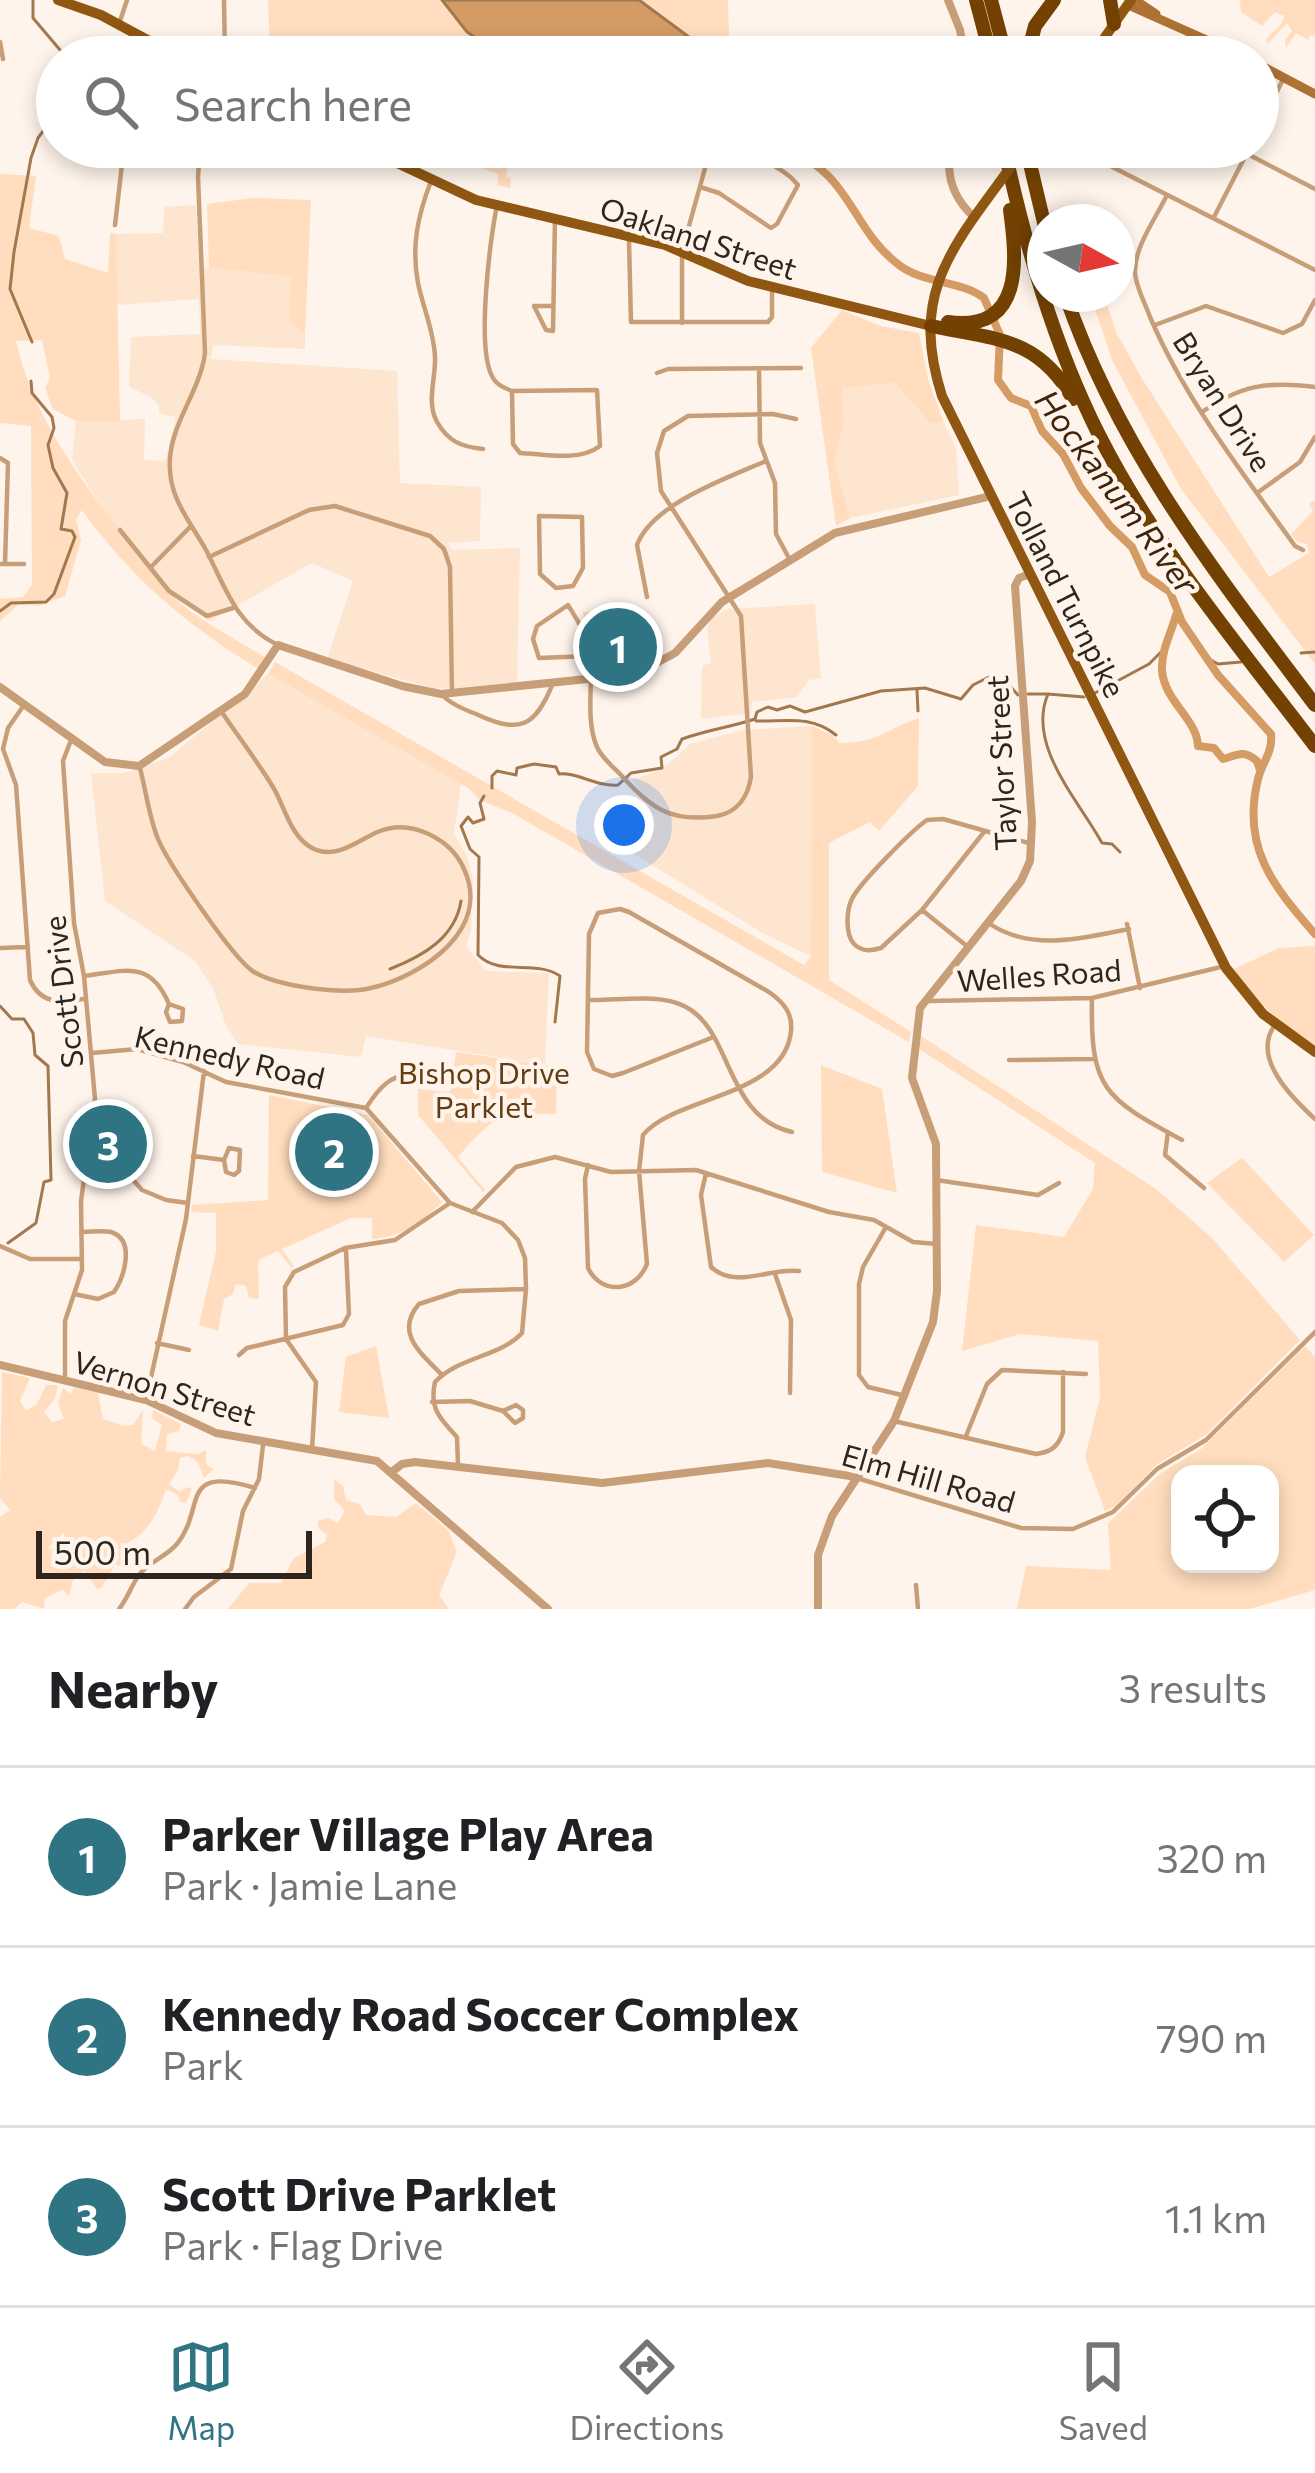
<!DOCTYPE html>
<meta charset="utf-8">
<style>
body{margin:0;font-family:Commissioner,sans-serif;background:#f2f2f2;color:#202124}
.controls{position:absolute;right:36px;bottom:36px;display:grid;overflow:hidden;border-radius:24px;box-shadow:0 6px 18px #0003}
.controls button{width:108px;height:108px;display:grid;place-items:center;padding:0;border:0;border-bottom:3px solid #e0e0e0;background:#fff;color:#202124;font:60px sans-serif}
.compass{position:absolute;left:1027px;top:204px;width:108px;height:108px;border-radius:50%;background:#fff;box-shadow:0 6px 18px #0003;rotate:98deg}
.scale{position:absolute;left:36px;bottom:30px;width:276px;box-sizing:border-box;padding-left:12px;border:6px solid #2e251c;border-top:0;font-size:33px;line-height:42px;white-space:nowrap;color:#2e251c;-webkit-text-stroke:9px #fef4eb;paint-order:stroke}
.you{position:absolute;left:624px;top:825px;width:42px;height:42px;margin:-30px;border:9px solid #fff;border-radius:50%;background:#1a73e8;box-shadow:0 0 0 18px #1a73e833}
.badge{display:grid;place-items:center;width:78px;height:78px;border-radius:50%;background:#2f7483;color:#fff;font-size:39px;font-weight:700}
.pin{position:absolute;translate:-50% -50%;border:6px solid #fff;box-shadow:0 3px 12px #0006}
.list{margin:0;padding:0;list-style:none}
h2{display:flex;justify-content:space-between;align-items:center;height:156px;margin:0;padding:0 48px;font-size:51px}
h2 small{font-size:39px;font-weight:400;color:#757577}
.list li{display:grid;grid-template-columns:78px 1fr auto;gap:36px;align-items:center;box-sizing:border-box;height:180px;padding:0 48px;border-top:3px solid #e0e0e0}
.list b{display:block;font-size:45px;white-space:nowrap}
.list p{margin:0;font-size:39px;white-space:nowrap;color:#757577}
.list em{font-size:39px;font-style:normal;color:#757577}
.icon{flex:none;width:66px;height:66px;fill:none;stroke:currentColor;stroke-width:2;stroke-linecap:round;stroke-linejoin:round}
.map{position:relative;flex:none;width:1315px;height:1609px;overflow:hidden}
.search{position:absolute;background:#fff;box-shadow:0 6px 18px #0003;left:36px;right:36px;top:36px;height:132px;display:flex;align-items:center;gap:30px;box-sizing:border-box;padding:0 42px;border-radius:66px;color:#757577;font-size:45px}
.sheet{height:696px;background:#fff}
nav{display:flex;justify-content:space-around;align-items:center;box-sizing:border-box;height:168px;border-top:3px solid #e0e0e0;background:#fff;font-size:33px;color:#757577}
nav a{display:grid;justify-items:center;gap:6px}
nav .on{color:#2f7483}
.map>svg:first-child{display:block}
.built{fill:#fde5cf}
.green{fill:#ffddbe;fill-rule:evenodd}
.water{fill:#d49b64;stroke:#a2784e;stroke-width:3}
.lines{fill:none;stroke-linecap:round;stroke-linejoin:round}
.stream{stroke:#a2784e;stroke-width:3}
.river{stroke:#d49b64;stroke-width:8}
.minor{stroke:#c79e78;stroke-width:4.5}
.tertiary{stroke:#c79e78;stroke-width:8}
.secondary{stroke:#ad7234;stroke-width:9}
.primary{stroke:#905712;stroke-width:10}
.motorway{stroke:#734203;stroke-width:14}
.primary-bridge{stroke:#905712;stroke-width:10}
.labels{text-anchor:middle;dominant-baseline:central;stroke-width:9;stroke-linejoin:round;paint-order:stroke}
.street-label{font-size:30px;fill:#2e251c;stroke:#fef4eb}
.park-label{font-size:30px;fill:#633c12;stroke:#fef4eb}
.water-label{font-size:33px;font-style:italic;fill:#3d250d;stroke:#fef4eb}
</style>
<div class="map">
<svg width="1315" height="1609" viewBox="0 0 1315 1609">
<rect width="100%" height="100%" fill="#fef4eb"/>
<!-- built -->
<path class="built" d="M196,205L199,267L292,276L289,321L305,334V349L213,345L211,359L397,371L400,483L481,487L480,541L448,543L452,550L520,548L517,682L463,689L433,688L327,659L353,581L312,563L210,621L170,595L105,513L72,460L76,421L145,419L144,460L165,461L176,417L159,413V405L149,396L129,387L131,337L200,334L199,299L117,305L116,234L163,233L164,207Z
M895,383L931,424L943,421L956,447L959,495L850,518L834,460L844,425L842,388Z
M815,604L821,678L809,680L797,697L752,702L751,713L701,719L702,666L711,663L707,629L711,618L728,609Z
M268,674L461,784L454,834L467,856L473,880L471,930L466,946L486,971L549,973L545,1065L366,1036L361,1057L238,1044L226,1026L214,990L195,961L105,901L91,773H124L170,757Z
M812,726L811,956L766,935L603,835L643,794L632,780L663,769L690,744L743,730Z"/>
<!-- green -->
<path class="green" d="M268,0H728L729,41L805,52L804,57H284L270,51Z
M1240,0H1315V37L1310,35L1308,40L1296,33L1286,48L1285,40L1292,31L1287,23L1268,44L1266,39L1282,23L1284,16L1275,12L1262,26L1241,12Z
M429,147H572L571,158L510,153L506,177L511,178L510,188L498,185V174Z
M0,174L36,176L29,228L59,236L65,259L108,273L110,233L116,234L120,421H76L53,409L45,388L50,377L42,340L16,341C35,427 98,505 156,574C162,581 166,590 173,597C199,621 236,639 266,658L259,669C188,627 130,577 82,510L76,520L81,540L65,596L38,606L18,605L0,621V599L23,597L32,585L31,426L0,423Z
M253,198L311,200L305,334L289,321L291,276L209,268L207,204Z
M1090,294H1104L1116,332L1141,377L1269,577L1309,553L1307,544L1298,542L1291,534L1313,511L1309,504L1315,500V664L1181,489L1112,360Z
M842,310L880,326L919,333L928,379L943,421L931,424L895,383L842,388L844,425L834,460L850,518L836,526L811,348Z
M636,609L649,639L613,659L614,675L594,677L599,641L582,612Z
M275,662L804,965L811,956L812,726L832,735L839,743C879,743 884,730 919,718L918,786L879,831L870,822L829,843V980L911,1032L909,1042L512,813L480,800L468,788L268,674Z
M1315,946V1047C1281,1025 1257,1002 1232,970L1279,948Z
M918,1034L1156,1189L1212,1238L1300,1340L1207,1434L1156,1465L1116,1506L1105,1511L1085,1457L1100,1397L1098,1341L1020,1334L962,1351L976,1225L1064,1237L1093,1189L1095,1163L916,1047Z
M456,1052L557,1067L556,1114C499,1114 497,1112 458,1157L485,1190L483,1192L418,1115V1089L450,1092Z
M821,1065L882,1089L897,1193L822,1172Z
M269,1095L368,1115L442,1202C423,1222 402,1237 372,1239V1218H351L282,1249L294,1266L292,1268L278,1251L258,1260L259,1299L249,1298L246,1286L236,1284L233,1294L224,1299L218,1331L199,1325L216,1251V1213L191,1212L192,1205L268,1200Z
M1242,1158L1314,1235L1284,1262L1207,1183Z
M376,1346L389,1418L339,1412L346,1357Z
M1305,1346L1315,1357V1590L1249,1609H1017L1026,1566L1111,1570L1108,1523L1161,1473L1201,1449ZM1270,1474V1564H1180V1474Z
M2,1372L30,1378L20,1401L26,1411L37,1404L46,1385H58L55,1399L44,1412L52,1422L64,1419L58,1403L63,1388L71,1394L74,1387L98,1393L103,1419L124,1426L133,1425L143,1410L141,1444L155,1451L162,1425L152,1418L153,1410L181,1424L179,1431L167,1434L166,1451L198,1454L206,1450V1464L214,1469L204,1478L198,1462L188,1456L180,1458L178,1470L169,1484L180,1492L187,1487L192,1489L186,1503L180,1502L178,1495L166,1489C158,1513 148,1534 125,1544L121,1566L115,1565L102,1587L97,1589L85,1571L73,1580L69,1596L62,1590L44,1599L45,1609L22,1602L14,1609H0V1517L10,1510L0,1498Z
M334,1479L343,1486L346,1500L360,1504L366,1515L396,1517L416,1503L448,1530L457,1552L439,1595L449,1609H228L249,1583H281L293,1559L325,1542L327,1535L319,1529L317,1521L328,1518L338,1523L345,1511L334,1499Z"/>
<!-- water -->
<path class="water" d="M442,0H639L716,57H504L467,32Z"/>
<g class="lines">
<!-- stream -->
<path class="stream" d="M33,0V18L66,57
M32,342L10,289L14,252L31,158L38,138L57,112
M0,611L11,603L46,602L54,594L75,537L72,531L61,529L67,493L53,468L48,445L54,428L52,417L32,393L31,381
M1301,653L1315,652
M1209,659L1218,664L1241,662
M917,690L918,711
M1028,694H1048
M1093,694L1149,664L1164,649
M1084,697L1048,694C1026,745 1079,801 1102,843L1112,844L1120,852
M756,721C783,722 810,714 836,735
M492,788V776L497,771L516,775L517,768L534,764L556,767L559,774C578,772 596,787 618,785L631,773L662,768L661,757L677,749L682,739C707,730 731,727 755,719L757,712L768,707L777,710L790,706L805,712L881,691L925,688L961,699L973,685L991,676L998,682L1004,680L1018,695
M484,796L480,803L484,819L473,823L468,817L461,826L470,849L479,857L478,955C500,977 535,959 560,976L555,1022
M390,969C423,956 455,938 461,901
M0,1006L12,1019H24L33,1033L35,1055L48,1066L51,1180L44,1182L36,1223L8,1243"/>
<!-- river -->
<path class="river" d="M783,147C853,174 849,227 899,265C924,284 960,280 984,298L1000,335L998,380L1011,398L1031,406L1042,431L1063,454L1081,488L1110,526L1132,547L1145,575L1170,592L1182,622L1218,675L1271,734C1273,753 1262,762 1258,779C1241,847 1273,886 1315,934
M1176,615C1171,634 1161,650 1162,671C1165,702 1197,719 1198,746L1214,748L1223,759C1238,755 1243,749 1257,761L1260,770"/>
<!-- minor -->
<path class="minor" d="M224,0L225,57
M119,24L127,0
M0,42L3,59
M1099,45L1113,57
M133,57L137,34
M1258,131L1284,77
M200,147L198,177L205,353C200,391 173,420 170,458C167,497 189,519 206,550C226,588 235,623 276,644
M1073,147L1315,270
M1234,147L1315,189
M431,181C418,215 411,246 418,283C423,308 434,331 435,357C436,378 426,402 437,422C448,441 461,447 483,449
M1167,195C1156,218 1134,247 1135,273C1136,287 1145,303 1150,317C1186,401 1242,472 1295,546L1303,550
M497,205C490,241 477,342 491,374C495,384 502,387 512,391L513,444L520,453C545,454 579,462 600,446L597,390L512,391
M1214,217L1250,147
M115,225L124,147
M629,241L631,322H768L772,317V291
M553,306H534L546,330L553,331L555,218
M682,323V251L709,154L710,152C739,151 779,161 798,185L777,224L771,228L719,193L700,187
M1155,325L1206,306L1283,333L1302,324L1315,300
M759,369L760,443L775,483L776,534L790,560
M657,373L668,369L801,368
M1202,412C1241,385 1267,381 1315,387
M0,458L8,463L5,564
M1257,493L1300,462L1315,437
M539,516L582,517L583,568L573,586L556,588L540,574Z
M120,530L169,591L207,616L233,608
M209,557L309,510L335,506L430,536L444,549L450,567L452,694
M0,564H24
M152,566L190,527
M647,597L637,545C652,504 727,478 766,461
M590,656L539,658L533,639L537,626L568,605C576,618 585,631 589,646C595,678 584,717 597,747C602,758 613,767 621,775C651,808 670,823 717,816C738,812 748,796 751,777L741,616L661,491L657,453L664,431L688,416L773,414L796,419
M441,694C451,704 463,709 476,714C519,734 535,728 553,683
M24,705L8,728L3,749L16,785L30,980C41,1005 60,1002 83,999
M140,768C146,791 149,817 158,839C168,863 234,960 254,972C279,987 343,995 371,988C422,976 492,930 464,869C451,839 412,819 380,831C359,839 337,861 312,848C290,836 285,807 273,787C257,761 238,736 221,711
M984,832L922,910L881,948C871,951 862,952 854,944C845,934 846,909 853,897C862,881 911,831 927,820L943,819L1032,844
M922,910L968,947
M990,924C1032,952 1083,938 1129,929
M1127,924L1140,988
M0,948L26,947
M84,976C125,971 150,959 169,1004L166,1012L170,1022L182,1021L183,1009L169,1004
M1092,998C1090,1089 1104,1098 1182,1140
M589,1000C617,1001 659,993 684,1006C733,1029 724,1117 792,1132
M929,1001L1092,998L1225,966
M1275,1025C1251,1057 1291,1097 1315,1119
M92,1053L137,1049L183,1062L226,1082L366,1108L450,1203L502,1223L518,1240L525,1258L526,1289L522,1333C500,1357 460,1356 435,1382C429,1408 440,1419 457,1437L458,1466
M1009,1060L1093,1059
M366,1108C378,1089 395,1067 419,1080
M92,1120L126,1127V1156L121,1166
M1168,1132L1165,1155L1204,1188
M193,1156L224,1160L226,1172L234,1175L239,1171L240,1150L229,1148L224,1160
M88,1160L121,1166L142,1190L166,1200L188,1203
M588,1165L585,1179L588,1268C602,1296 636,1292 647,1264L639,1171L643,1135C674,1096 785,1097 791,1031C793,1013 783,1002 769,992L629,912L620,909L598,913L589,934L587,1052L594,1069L612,1076L623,1073L711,1038
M706,1173L701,1195L711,1267C736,1290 770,1267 799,1271
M936,1180L1038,1195L1059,1183
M472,1212L516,1167L555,1157L611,1172L696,1170L829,1212L874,1220L913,1242L937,1244
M886,1227L863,1267L859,1284V1375L868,1387L906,1396
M0,1246L30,1259H81
M775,1274L791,1320L790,1393
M74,1294L98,1299L114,1292C124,1277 136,1240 111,1232C102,1230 90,1232 81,1232
M157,1343L189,1350
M239,1355L247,1348L343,1325L349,1314L346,1250
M442,1375C421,1353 394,1333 419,1304L459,1291L526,1289
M65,1381V1321L82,1270L81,1201L95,1099L84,976L74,923L63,761L71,740
M146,1400L186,1219L204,1071
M432,1402L470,1401L503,1411L516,1405L523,1410V1418L515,1423L503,1411
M894,1421L1036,1454C1051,1452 1058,1447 1063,1432V1372
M966,1436L987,1384L1002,1370L1086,1374
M312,1450L316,1382L286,1339L285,1287L294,1272L345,1248L395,1240L450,1203
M857,1478L1021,1528L1073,1529L1113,1512L1157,1469L1206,1440L1315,1332
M916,1585L918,1609
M119,1609C128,1598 131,1586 139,1575C148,1562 166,1557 177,1544C206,1509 178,1464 255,1488
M185,1609L194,1597L231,1569L243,1511L259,1479L263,1445"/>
<!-- tertiary -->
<path class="tertiary" d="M948,0L960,30L965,57
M951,147C945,175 953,198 974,217
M0,687L105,762L139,766L245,694L278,645L402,686L441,694L636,674L675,653L722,602L835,533L991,496
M0,1365L146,1400L216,1433L377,1461L548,1609
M393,1471L402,1464L415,1462L602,1483L768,1463L856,1477
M818,1609V1555L832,1516L894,1421L933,1322L937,1291L936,1144L912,1078L920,1008L1021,881L1030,861L1032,822L1015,586L1019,578L1030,574"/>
<!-- secondary -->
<path class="secondary" d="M1135,0L1156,14
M1128,5L1245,57
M1258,64L1315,94"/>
<!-- primary -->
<path class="primary" d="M58,0L101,15L179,57
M1091,57L1131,0
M363,147L476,200L665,245L748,281L931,326
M999,183C944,257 912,302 942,396L1226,968L1263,1014L1315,1052"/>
<!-- motorway -->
<path class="motorway" d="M976,0L991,57
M991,0L1006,57
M1110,0L1114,24
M1027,57L1035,26L1054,0
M1004,147C1026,247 1053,343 1099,435C1156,548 1239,646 1315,746
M1026,147L1045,227
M1065,294C1118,450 1217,575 1315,705
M948,322C1024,332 1017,261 1010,210
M931,326C994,339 1038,337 1073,399"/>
<!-- primary-bridge -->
<path class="primary-bridge" d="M999,183L1025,147"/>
</g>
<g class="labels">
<!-- street labels -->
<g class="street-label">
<text transform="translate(699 237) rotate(18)">Oakland Street</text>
<text transform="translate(1224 401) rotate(58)">Bryan Drive</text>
<text transform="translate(1067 594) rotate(63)">Tolland Turnpike</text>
<text transform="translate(1000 763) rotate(-93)">Taylor Street</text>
<text transform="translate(1039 974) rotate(-4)">Welles Road</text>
<text transform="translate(62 992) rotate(-97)">Scott Drive</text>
<text transform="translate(230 1056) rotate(13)">Kennedy Road</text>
<text transform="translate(165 1387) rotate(17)">Vernon Street</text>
<text transform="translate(929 1477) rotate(16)">Elm Hill Road</text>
</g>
<!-- park labels -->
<g class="park-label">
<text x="484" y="1071">Bishop Drive<tspan x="484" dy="34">Parklet</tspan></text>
</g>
<!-- water labels -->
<g class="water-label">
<text transform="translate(1118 491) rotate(53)">Hockanum River</text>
</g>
</g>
</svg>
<div class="controls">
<button><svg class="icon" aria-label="locate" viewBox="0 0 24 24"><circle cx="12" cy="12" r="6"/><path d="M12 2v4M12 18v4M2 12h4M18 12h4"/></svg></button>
</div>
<svg class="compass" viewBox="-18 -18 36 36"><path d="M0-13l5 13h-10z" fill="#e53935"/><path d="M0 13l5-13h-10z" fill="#757577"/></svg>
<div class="scale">500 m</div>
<div class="you"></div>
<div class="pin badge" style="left:618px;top:647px">1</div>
<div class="pin badge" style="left:334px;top:1152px">2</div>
<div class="pin badge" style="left:108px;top:1144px">3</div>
<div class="search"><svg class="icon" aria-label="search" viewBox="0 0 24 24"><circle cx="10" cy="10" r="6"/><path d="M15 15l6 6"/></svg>Search here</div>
</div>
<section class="sheet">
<h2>Nearby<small>3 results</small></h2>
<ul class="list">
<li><span class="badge">1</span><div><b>Parker Village Play Area</b><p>Park · Jamie Lane</p></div><em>320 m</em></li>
<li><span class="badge">2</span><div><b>Kennedy Road Soccer Complex</b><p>Park</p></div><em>790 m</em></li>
<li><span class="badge">3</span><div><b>Scott Drive Parklet</b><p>Park · Flag Drive</p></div><em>1.1 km</em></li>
</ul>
</section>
<nav>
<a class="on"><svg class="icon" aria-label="map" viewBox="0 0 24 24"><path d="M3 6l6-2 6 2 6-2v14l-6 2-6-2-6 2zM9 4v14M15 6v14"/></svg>Map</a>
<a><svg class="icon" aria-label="directions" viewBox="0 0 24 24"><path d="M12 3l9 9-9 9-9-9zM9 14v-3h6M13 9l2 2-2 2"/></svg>Directions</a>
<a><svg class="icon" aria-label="saved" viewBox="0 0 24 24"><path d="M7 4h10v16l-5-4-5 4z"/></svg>Saved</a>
</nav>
